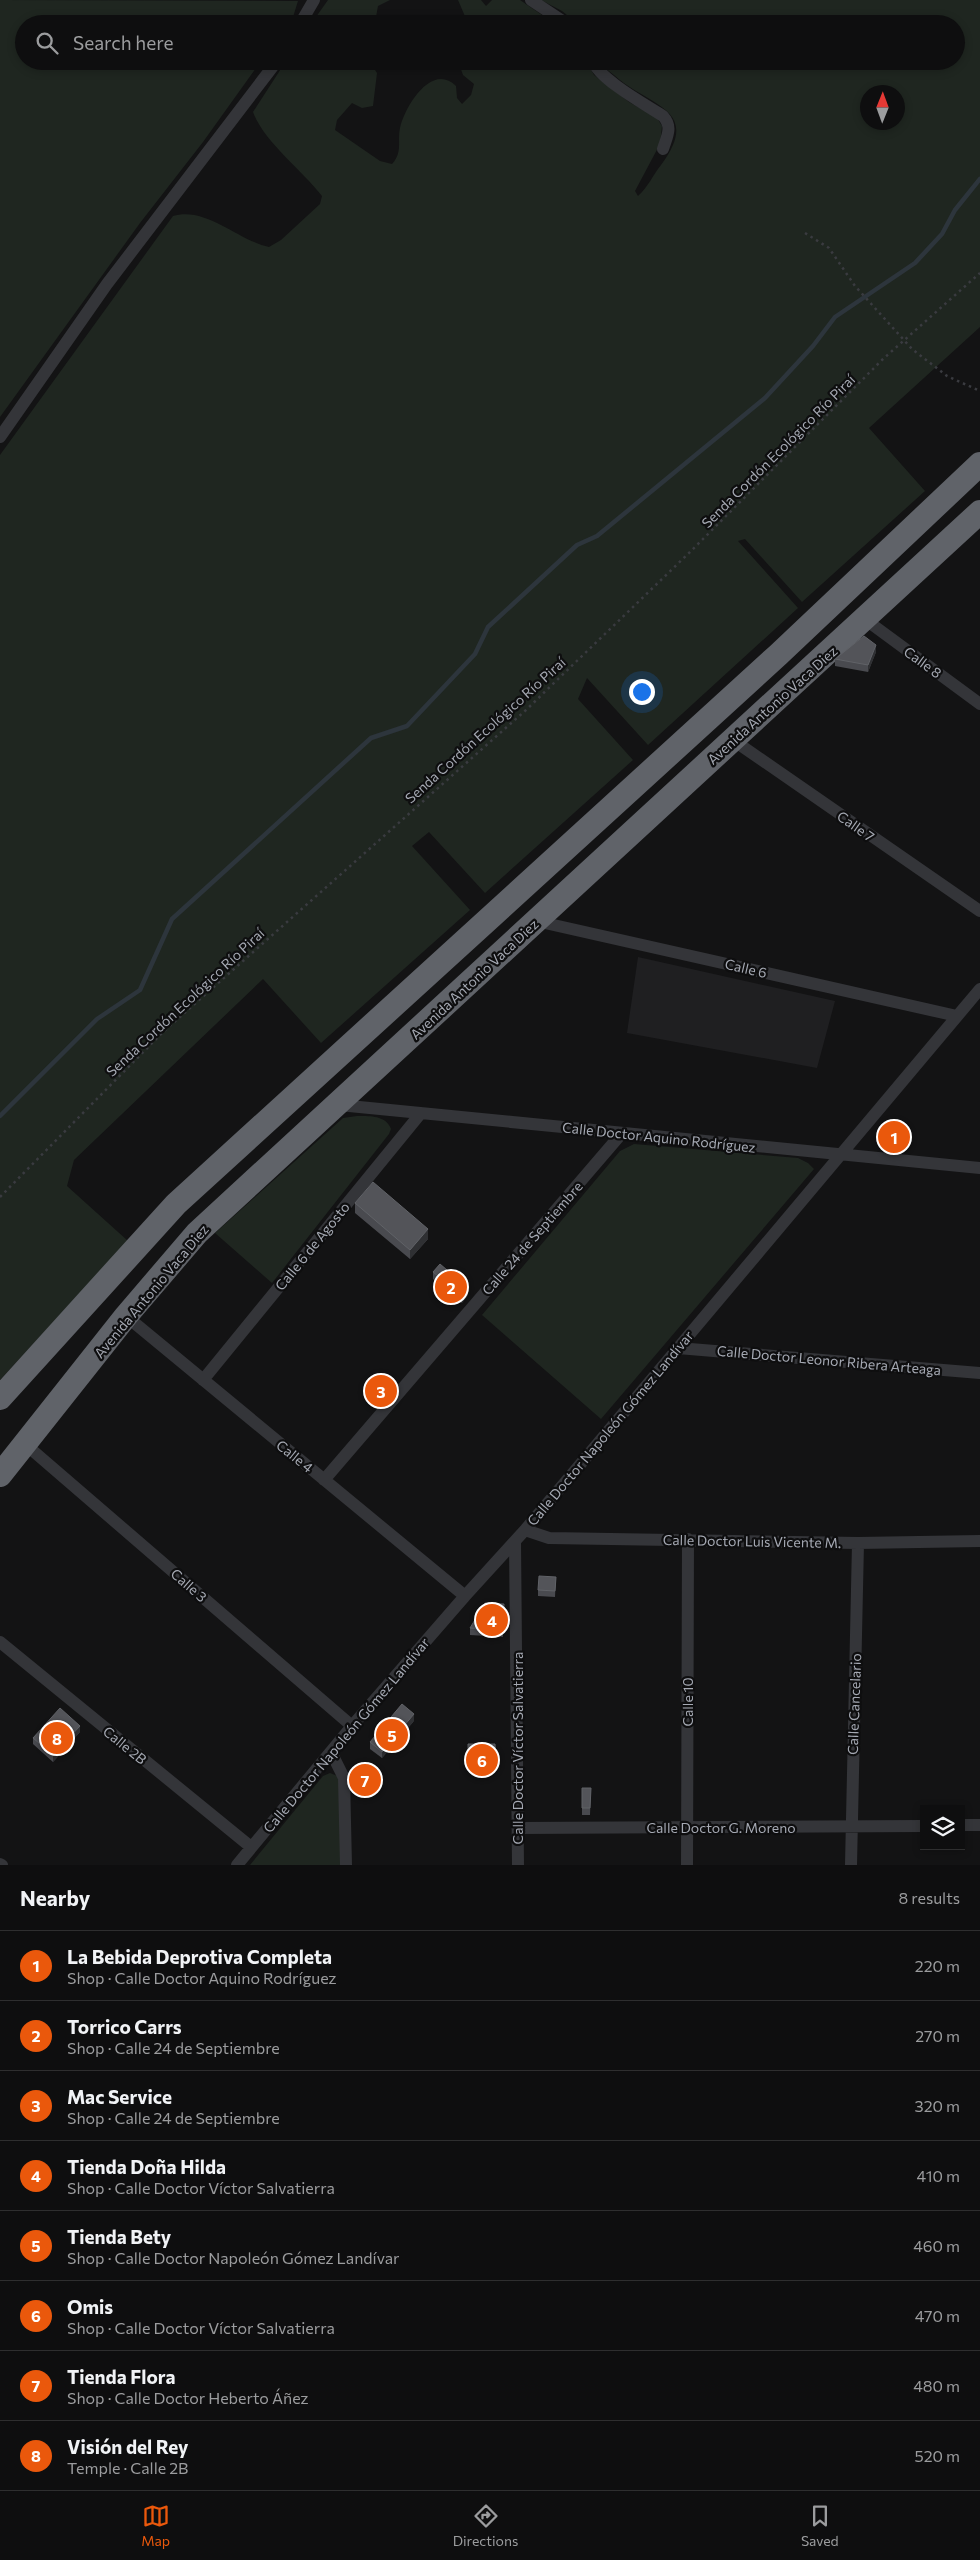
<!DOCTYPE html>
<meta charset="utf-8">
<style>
body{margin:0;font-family:Commissioner,sans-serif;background:#171718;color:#f1f3f6}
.controls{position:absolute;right:15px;bottom:15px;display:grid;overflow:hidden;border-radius:0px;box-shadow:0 2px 8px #0003}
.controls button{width:45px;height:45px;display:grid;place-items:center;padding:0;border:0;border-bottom:1px solid #2e2e2f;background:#0e0e0f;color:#f1f3f6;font:25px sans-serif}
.compass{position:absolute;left:860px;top:85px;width:45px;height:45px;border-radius:50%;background:#0e0e0f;box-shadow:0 2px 8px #0003;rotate:1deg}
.you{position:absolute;left:641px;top:691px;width:18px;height:18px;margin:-12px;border:4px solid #fff;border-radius:50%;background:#1a73e8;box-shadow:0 0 0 8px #1a73e833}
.badge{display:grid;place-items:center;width:32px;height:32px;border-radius:50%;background:#ea580c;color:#fff;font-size:16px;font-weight:700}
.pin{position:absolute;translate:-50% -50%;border:2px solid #fff;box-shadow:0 1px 5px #0006}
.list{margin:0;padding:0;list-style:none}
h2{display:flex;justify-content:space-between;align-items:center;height:65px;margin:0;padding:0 20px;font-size:21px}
h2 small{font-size:16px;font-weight:400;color:#9b9c9e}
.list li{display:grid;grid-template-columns:32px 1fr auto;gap:15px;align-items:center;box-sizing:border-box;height:70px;padding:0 20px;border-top:1px solid #2e2e2f}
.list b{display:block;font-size:19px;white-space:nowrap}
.list p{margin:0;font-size:16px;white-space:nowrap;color:#9b9c9e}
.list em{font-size:16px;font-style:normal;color:#9b9c9e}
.icon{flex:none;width:28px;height:28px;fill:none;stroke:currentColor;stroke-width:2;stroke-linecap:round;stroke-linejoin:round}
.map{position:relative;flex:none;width:980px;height:1865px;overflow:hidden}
.search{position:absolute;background:#0e0e0f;box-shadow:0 2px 8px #0003;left:15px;right:15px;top:15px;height:55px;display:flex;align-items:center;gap:12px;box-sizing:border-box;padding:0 18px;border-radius:28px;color:#9b9c9e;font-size:19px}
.sheet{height:625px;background:#0e0e0f}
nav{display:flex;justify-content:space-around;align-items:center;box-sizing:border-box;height:70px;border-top:1px solid #2e2e2f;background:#0e0e0f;font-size:14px;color:#9b9c9e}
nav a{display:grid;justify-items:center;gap:2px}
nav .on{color:#ea580c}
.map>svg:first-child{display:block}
.built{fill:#1f1f21}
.green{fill:#1f2620;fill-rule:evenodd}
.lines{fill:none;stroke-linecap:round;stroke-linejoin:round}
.stream{stroke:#2d353c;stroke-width:4.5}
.path{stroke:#3a3b40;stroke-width:2.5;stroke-dasharray:2.5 4;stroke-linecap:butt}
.street{stroke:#343539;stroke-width:12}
.highway{stroke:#606369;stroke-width:24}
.wall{fill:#494a4f}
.shaded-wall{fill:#2f3033}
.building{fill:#535459;stroke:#606267}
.labels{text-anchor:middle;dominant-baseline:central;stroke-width:4.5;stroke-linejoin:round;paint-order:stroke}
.street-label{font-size:14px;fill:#a5a9b3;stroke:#0e0e0f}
</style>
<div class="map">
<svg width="980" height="1865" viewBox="0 0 980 1865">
<rect width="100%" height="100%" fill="#131314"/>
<!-- built -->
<path class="built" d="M638,957L835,1001L817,1068L627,1033Z"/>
<!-- green -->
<path class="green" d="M0,0L298,1L293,17L287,24H24V61H261L203,142L140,223L0,417Z
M328,0H390L378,6L376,17L391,20L394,24H311Z
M458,0H481L486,6L492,0H520L555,24H474L467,21Z
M541,0H980V327L869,428L925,491L802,602L745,539L738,541L798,608L648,745L587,678L578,699L633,760L485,893L429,832L412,846L470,910L321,1043L263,979L74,1160L67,1186L128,1241L0,1380V455L173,216C206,206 237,240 269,247L281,240L320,204L322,196C302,170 264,142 253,112L286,61H373L371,64L377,73L373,106L362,108L352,103L337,120L335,130L380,161L392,164C403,152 397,142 400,128C405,106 432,62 456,86L457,98L462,104L471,95L474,84L463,75L458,61L474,63L586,61L594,75L629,102L657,118L662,126L660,144L635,191L638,196C648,187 653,175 661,165C703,108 649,107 614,75C609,71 603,67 601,61H956V24H578L562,11ZM868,92H898V122H868Z
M357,1116C369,1116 386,1115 391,1129L389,1134L272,1283L215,1233L343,1118Z
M634,1144L798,1158L808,1163L814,1169L601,1419L482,1315L620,1151Z
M330,1773L340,1777L341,1865H250L323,1776Z"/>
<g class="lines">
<!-- stream -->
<path class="stream" d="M0,1116L97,1019L140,990L172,919L371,738L407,726L475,654L488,627L577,545L597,536L765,398L813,346L835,317L915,263L942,234L955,210L980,179"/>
<!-- path -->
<path class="path" d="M805,233L829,248L855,286L912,349L947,376L980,391
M0,1197L163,1032L526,710L689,553L883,359L980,273"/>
<!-- street -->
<path class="street" d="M531,0L567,24
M300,24L314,0
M593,61C599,79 646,105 663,116C673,127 667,136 663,149
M0,437L107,284L277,61
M866,620L980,704
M733,740L980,911
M536,921L957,1016
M339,1105L980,1168
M126,1316L465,1596
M678,1348L980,1373
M203,1380L421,1113
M25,1444L352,1726
M324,1480L622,1133
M525,1530L549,1538L858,1543L980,1541
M515,1541L518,1865
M0,1642L251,1847
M331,1752L344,1778L346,1865
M961,1825H980
M518,1828L924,1826
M0,1864L2,1865
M237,1865L352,1726L465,1596L525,1530L980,989
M687,1865L688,1539
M851,1865L858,1543"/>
<!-- highway -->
<path class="highway" d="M0,1398L176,1204L778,655L980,464
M0,1475L126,1316L197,1233L980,512"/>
</g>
<!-- wall -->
<path class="wall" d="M876,652L868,672L835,666V659Z
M905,1134L891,1148L883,1141V1138Z
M355,1203L428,1239L410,1259L355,1213Z
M433,1272L468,1295L462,1303L433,1279Z
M390,1389L381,1401L371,1393V1390Z
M556,1577L555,1597L538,1596V1590Z
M504,1610L503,1637L470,1635V1628Z
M414,1721L382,1758L370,1749V1742Z
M80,1732L53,1762L33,1744V1738Z
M468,1744H495L496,1769L468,1770Z
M358,1767H372V1790H358Z
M591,1788L590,1815H582V1808Z"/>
<!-- shaded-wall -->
<path class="shaded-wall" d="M876,645V652L868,672V665Z
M905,1130V1134L891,1148V1145Z
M428,1229V1239L410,1259V1250Z
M468,1288V1295L462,1303V1296Z
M390,1386V1389L381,1401V1398Z
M414,1714V1721L382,1758V1752Z
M80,1726V1732L53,1762V1755Z"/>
<!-- building -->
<path class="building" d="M864,636L876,645L868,665L835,659Z
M897,1123L905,1130L891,1145L883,1138Z
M373,1182L428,1229L410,1250L355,1203Z
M440,1264L468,1288L462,1296L433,1272Z
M381,1378L390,1386L381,1398L371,1390Z
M539,1576L556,1577L555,1591L538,1590Z
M485,1603L504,1604L503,1630L470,1628Z
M402,1704L414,1714L382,1752L370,1742Z
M60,1708L80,1726L53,1755L33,1738Z
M468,1744H495L496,1763H468Z
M358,1767H372V1786H358Z
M582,1788H591L590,1808H582Z"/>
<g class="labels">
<!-- street labels -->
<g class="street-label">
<text transform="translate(778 451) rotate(-45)">Senda Cordón Ecológico Río Piraí</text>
<text transform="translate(923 662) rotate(36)">Calle 8</text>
<text transform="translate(772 705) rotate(-42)">Avenida Antonio Vaca Diez</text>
<text transform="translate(485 730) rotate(-42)">Senda Cordón Ecológico Río Piraí</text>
<text transform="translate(856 826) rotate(35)">Calle 7</text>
<text transform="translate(746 968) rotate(13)">Calle 6</text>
<text transform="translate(474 979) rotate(-43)">Avenida Antonio Vaca Diez</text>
<text transform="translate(185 1002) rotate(-43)">Senda Cordón Ecológico Río Piraí</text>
<text transform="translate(659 1137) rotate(6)">Calle Doctor Aquino Rodríguez</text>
<text transform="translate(532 1238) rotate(-49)">Calle 24 de Septiembre</text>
<text transform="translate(312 1246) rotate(-51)">Calle 6 de Agosto</text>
<text transform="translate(151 1291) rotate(-50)">Avenida Antonio Vaca Diez</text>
<text transform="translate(829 1360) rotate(5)">Calle Doctor Leonor Ribera Arteaga</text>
<text transform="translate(610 1428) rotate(-50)">Calle Doctor Napoleón Gómez Landívar</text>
<text transform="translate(295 1456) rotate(39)">Calle 4</text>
<text transform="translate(752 1541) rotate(1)">Calle Doctor Luis Vicente M.</text>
<text transform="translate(189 1585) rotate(41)">Calle 3</text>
<text transform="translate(687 1702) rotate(-90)">Calle 10</text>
<text transform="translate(854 1704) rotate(-88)">Calle Cancelario</text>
<text transform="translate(346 1735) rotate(-50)">Calle Doctor Napoleón Gómez Landívar</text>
<text transform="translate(125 1745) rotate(39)">Calle 2B</text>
<text transform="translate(517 1748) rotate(-90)">Calle Doctor Víctor Salvatierra</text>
<text x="721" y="1827">Calle Doctor G. Moreno</text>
</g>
</g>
</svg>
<div class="controls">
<button><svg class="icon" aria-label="layers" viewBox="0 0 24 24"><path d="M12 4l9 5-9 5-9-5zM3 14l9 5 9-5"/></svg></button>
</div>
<svg class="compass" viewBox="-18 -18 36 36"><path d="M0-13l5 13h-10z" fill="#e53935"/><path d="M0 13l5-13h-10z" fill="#9b9c9e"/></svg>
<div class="you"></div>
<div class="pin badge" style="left:894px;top:1137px">1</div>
<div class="pin badge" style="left:451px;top:1287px">2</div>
<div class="pin badge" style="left:381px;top:1391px">3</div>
<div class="pin badge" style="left:492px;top:1620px">4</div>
<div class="pin badge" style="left:392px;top:1735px">5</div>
<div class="pin badge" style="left:482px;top:1760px">6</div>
<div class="pin badge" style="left:365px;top:1780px">7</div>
<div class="pin badge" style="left:57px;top:1738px">8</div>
<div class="search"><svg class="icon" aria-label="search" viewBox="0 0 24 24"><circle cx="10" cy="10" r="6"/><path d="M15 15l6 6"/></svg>Search here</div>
</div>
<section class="sheet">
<h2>Nearby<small>8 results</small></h2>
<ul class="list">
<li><span class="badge">1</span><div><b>La Bebida Deprotiva Completa</b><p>Shop · Calle Doctor Aquino Rodríguez</p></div><em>220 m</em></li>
<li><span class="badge">2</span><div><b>Torrico Carrs</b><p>Shop · Calle 24 de Septiembre</p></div><em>270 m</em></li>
<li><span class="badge">3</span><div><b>Mac Service</b><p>Shop · Calle 24 de Septiembre</p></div><em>320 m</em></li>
<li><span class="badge">4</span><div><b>Tienda Doña Hilda</b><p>Shop · Calle Doctor Víctor Salvatierra</p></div><em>410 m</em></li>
<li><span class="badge">5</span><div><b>Tienda Bety</b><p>Shop · Calle Doctor Napoleón Gómez Landívar</p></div><em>460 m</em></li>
<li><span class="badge">6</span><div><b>Omis</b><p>Shop · Calle Doctor Víctor Salvatierra</p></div><em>470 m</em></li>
<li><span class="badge">7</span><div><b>Tienda Flora</b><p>Shop · Calle Doctor Heberto Áñez</p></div><em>480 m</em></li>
<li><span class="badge">8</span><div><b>Visión del Rey</b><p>Temple · Calle 2B</p></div><em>520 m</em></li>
</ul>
</section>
<nav>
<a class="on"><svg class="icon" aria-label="map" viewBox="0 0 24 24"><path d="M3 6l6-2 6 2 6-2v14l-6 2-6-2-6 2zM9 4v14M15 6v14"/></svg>Map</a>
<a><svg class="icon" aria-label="directions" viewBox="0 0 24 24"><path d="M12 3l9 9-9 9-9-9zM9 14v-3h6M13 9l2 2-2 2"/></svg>Directions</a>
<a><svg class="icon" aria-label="saved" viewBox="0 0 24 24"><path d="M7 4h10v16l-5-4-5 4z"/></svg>Saved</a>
</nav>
